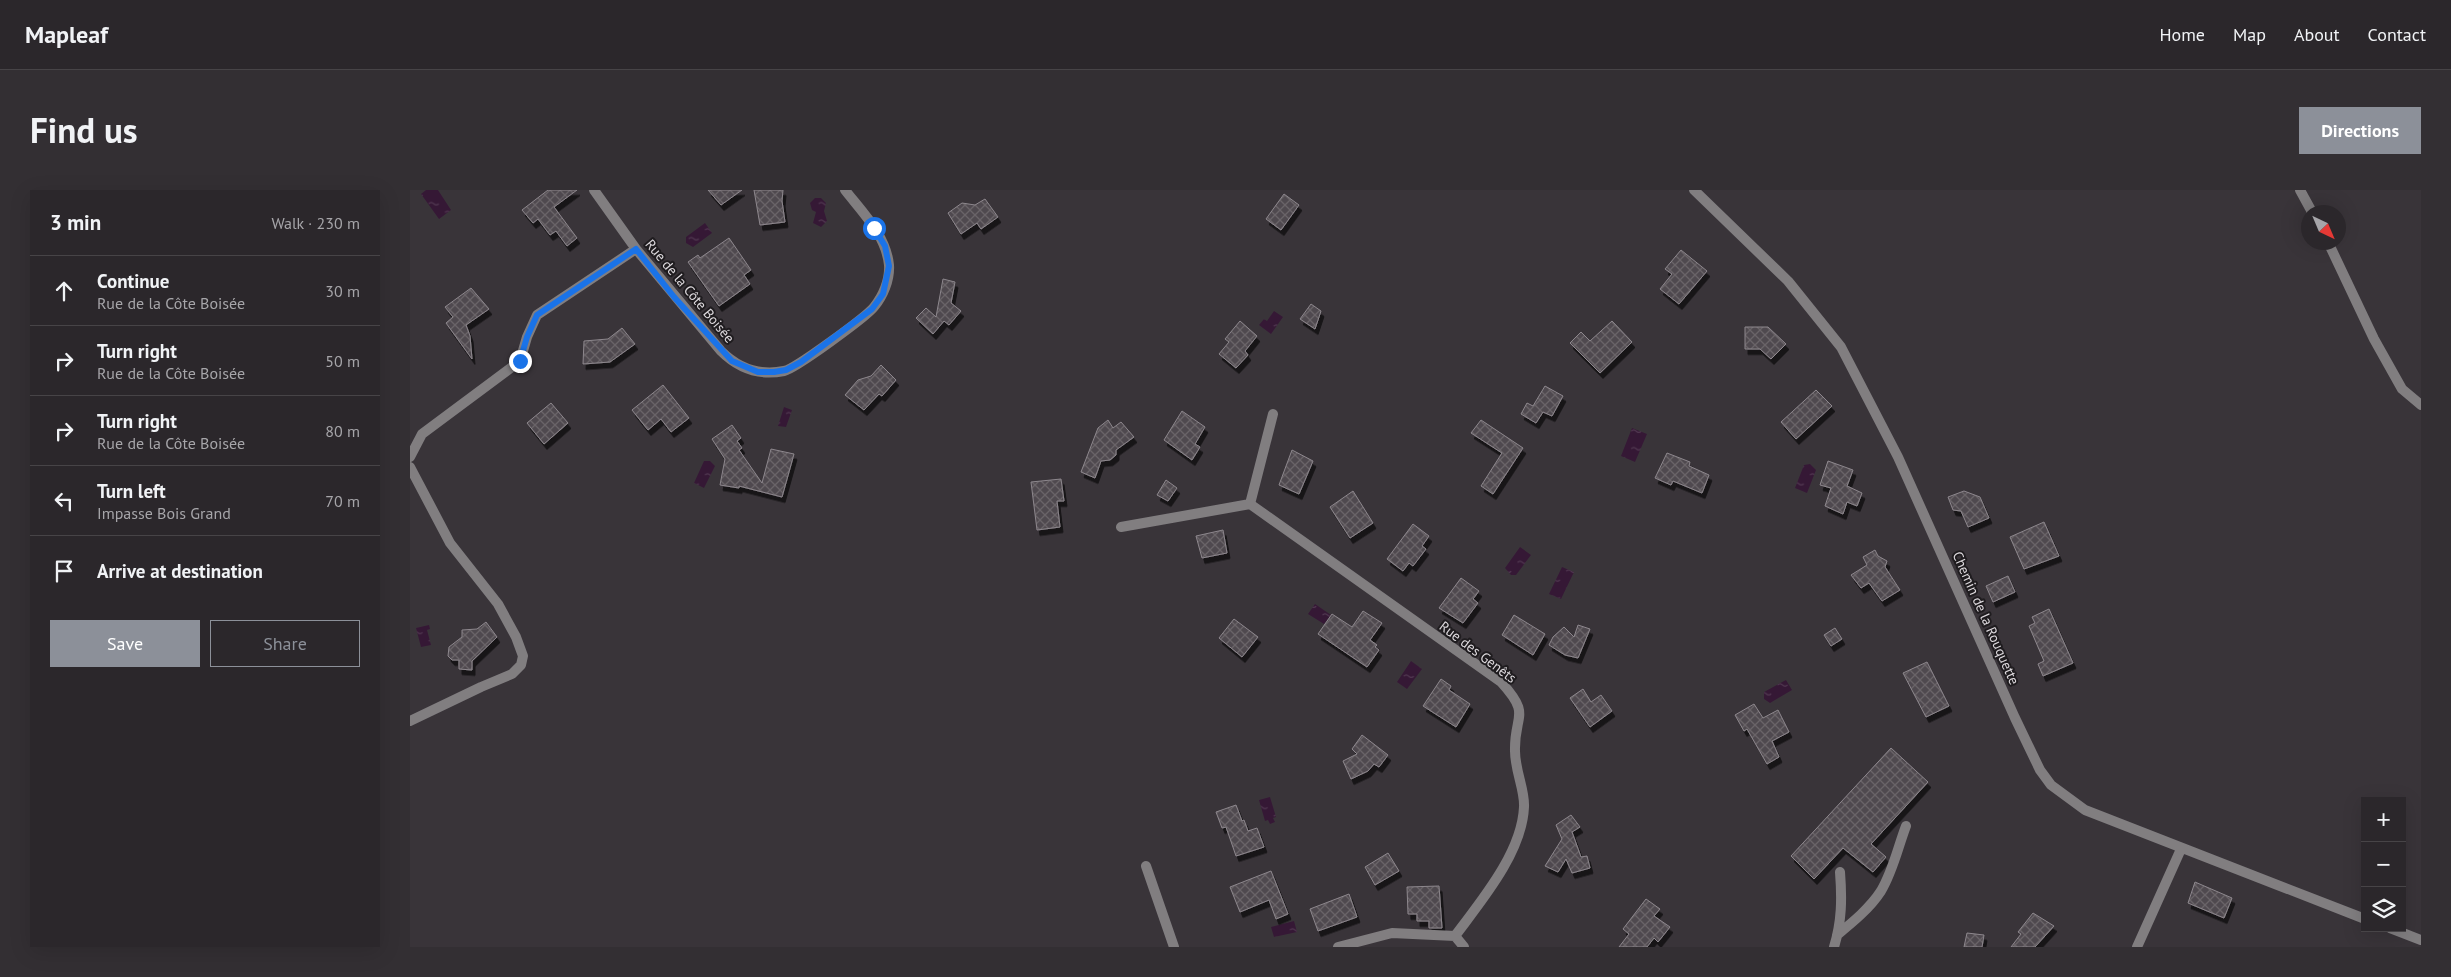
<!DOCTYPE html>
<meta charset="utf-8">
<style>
body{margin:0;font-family:"PT Sans",sans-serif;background:#332f33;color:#f1f3f6}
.controls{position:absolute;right:15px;bottom:15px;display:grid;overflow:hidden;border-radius:0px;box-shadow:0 5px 20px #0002}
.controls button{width:45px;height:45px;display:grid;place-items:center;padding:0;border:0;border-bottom:1px solid #474447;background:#2b272b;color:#f1f3f6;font:25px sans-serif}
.compass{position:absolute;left:1891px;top:15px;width:45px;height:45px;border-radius:50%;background:#2b272b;box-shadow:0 5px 20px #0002;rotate:136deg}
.stop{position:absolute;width:15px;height:15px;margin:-11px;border:4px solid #1a73e8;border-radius:50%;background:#fff}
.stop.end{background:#1a73e8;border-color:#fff;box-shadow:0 1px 5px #0008}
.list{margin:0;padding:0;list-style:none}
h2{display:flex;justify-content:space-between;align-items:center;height:65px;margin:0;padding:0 20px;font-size:21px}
h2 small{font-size:16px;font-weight:400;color:#a6a5a9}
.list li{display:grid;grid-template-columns:32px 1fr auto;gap:15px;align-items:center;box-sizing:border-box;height:70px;padding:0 20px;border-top:1px solid #474447}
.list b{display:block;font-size:19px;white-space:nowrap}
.list p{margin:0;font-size:16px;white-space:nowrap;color:#a6a5a9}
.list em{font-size:16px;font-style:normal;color:#a6a5a9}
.actions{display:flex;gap:10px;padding:15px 20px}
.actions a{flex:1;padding:11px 0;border:1px solid #8c9099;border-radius:0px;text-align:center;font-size:18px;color:#8c9099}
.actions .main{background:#8c9099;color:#fff}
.icon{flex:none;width:28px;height:28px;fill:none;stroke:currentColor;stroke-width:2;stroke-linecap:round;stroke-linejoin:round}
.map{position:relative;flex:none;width:2011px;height:757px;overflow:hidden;border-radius:0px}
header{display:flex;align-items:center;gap:30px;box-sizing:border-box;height:70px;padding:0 25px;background:#2b272b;border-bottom:1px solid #474447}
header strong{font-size:24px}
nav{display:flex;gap:28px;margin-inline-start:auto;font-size:18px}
.intro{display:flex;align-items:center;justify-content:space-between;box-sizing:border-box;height:120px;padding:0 30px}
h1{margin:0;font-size:35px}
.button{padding:12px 22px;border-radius:0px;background:#8c9099;color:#fff;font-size:18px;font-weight:700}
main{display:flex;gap:30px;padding:0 30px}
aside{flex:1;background:#2b272b;border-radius:0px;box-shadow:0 5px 20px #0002}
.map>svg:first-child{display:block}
.water{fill:url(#water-ripples)}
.building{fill:url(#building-cross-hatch);stroke:#8d878d;filter:url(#shadow)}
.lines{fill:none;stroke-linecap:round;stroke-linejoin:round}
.lane{stroke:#817e80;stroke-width:10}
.street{stroke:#817e80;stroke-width:10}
.route{stroke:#1a73e8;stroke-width:6}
.labels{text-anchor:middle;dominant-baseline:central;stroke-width:4;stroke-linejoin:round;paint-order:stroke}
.street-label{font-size:14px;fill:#ddd9dd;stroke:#1f1c1f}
</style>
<header>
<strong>Mapleaf</strong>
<nav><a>Home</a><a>Map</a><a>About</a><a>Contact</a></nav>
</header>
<div class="intro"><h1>Find us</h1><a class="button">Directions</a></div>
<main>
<aside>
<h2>3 min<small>Walk · 230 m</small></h2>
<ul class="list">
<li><svg class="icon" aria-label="ahead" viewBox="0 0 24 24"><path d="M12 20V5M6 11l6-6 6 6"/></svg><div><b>Continue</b><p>Rue de la Côte Boisée</p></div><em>30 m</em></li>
<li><svg class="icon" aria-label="right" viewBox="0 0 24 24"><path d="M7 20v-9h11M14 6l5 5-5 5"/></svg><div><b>Turn right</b><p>Rue de la Côte Boisée</p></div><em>50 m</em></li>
<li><svg class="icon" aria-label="right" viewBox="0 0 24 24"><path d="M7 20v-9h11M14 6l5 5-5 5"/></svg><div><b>Turn right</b><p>Rue de la Côte Boisée</p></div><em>80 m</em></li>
<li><svg class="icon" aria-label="left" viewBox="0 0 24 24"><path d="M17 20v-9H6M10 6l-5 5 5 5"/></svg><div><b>Turn left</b><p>Impasse Bois Grand</p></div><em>70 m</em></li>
<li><svg class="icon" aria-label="arrive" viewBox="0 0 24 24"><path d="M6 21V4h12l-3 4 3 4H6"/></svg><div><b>Arrive at destination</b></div></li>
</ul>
<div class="actions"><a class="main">Save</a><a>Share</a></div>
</aside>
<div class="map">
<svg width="2011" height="757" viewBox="0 0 2011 757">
<defs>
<pattern id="water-ripples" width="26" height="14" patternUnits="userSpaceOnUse" patternTransform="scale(1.25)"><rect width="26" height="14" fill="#351835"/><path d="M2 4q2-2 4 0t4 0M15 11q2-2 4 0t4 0" fill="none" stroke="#523952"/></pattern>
<pattern id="building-cross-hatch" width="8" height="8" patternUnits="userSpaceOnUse" patternTransform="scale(1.25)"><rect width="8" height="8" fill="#504a4f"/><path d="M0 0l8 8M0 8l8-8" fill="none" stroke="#696468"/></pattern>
<filter id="shadow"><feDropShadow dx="3" dy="5.5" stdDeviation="0" flood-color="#0009"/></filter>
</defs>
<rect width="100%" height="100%" fill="#393439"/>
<!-- water -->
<path class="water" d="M16,0H28L41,20L29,29L11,4Z
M405,8H411L416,13L414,21L417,31L411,37L403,33L406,22L402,20L400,13Z
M295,33L302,43L283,57L276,53V47Z
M864,121L873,127L861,144L849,135L854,129L857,131Z
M374,217L382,220L376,237L368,236Z
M1222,238L1237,244L1225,272L1211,266Z
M294,271H300L305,276L294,298L284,293Z
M1400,274L1406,280L1397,303L1385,298L1394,275Z
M1110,357L1121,365L1106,385H1101L1095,378Z
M1152,377L1164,382L1151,409L1139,404Z
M905,414L921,425L914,434L898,424Z
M19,435L20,439L17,440L21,455L11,457L6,438Z
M1001,471L1012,479L997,499L987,492Z
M1376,490L1382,500L1360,513L1354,509V502Z
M860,607L866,627L863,628L865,632L860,634L858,630L855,631L849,610Z
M884,731L887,742L864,747L861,737Z"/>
<!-- building -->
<path class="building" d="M138,0H167L144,17L167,48L157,56L146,41L140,45L128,29L123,33L112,20Z
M298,0H332L311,15Z
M344,0H373L372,11L375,32L350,35Z
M874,4L889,15L871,40L856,29Z
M575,9L588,27L571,39L567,33L551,44L538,23L552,13L565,15Z
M319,48L341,80L334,85L340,94L309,116L278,72L288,65L290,68Z
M1271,60L1297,81L1269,114L1250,99L1262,84L1255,79Z
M533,89L545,92L541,113L551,121L539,135L534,131L523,144L506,128L516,118L526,127Z
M61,98L79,119L56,135L60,146L62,169L36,133L43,127L35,117Z
M901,114L911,121L905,139L890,129Z
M830,131L847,146L835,161L838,165L826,178L809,164L819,152L815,149Z
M1202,131L1222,152L1190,183L1160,153L1171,142L1180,151Z
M1335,137H1358L1376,154L1361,169L1350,159H1335Z
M212,138L225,154L200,172L173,174L174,151L198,149Z
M471,175L486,190L472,206L469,204L454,220L435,205L448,190L461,186Z
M253,195L279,228L261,242L251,229L238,240L222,220Z
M1135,196L1153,206L1142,226L1133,222L1126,233L1111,224L1117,213L1123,216Z
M1406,200L1422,216L1386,249L1371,232Z
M141,213L158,233L134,254L117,233Z
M772,221L795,237L785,254L790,257L782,270L754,250Z
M698,230L703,238L711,232L724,247L706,260V265L700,270L691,271L685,288L671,282L688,238Z
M1071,230L1113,258L1083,304L1071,296L1092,263L1061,243Z
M322,235L331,248L327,251L332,258L329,260L352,293L361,259L384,264L372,307L329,296V298L310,295L315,269L302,249Z
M882,260L903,271L889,304L869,295Z
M1257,263L1280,272L1279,276L1299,285L1292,303L1263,291L1261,295L1245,288Z
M1418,271L1443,280L1437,296L1452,303L1447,316L1437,312L1433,324L1415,316L1421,298L1410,295Z
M651,289L654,311H647L650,337L627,340L621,292Z
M756,290L767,298L758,311L747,305Z
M943,301L963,333L940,348L920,317Z
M1554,301L1570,307L1579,328L1558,337L1551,321L1543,320L1538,307Z
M1634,332L1649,366L1614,379L1600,347Z
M1003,334L1019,346L1012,356L1016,359L1003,376L999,373L993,381L977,369Z
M813,340L817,363L792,368L786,346Z
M1465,360L1468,366L1477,371L1475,377L1490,400L1472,411L1459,393L1451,398L1441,385L1457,375L1453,367Z
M1598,386L1605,402L1583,412L1576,396Z
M1051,388L1069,401L1063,409L1068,413L1053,433L1029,418Z
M1639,419L1663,473L1633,486L1628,474L1634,471L1619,436L1625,433L1622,427Z
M953,421L972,433L960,450L967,455L965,457L969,460L957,477L908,444L922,424L942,437Z
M1104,425L1135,444L1123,465L1092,445Z
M824,429L848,447L832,467L809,448Z
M76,432L87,447L62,471V480L49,479V470H42L38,466L39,457L52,447V440L67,439Z
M1168,435L1180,439L1168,468L1155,465L1139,455L1143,447L1154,437L1164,447Z
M1425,438L1432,449L1421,456L1414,445Z
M1517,472L1539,516L1516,527L1493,483Z
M1031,489L1041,496L1039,500L1060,514L1046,537L1013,516Z
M1173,499L1181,512L1191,505L1202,521L1180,537L1160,508Z
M1344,514L1353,528L1368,520L1379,542L1362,551L1369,567L1357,574L1337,539L1334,541L1325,525Z
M952,545L978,565L969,577L964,574L958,581L941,589L933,571L947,564L942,559Z
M1481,558L1518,592L1461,654L1476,667L1463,682L1433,658L1404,689L1381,666Z
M826,615L832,631L834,630L838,641L847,638L854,657L826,666L816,637L812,638L806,622Z
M1161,625L1170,637L1162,642L1171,667L1177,666L1180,678L1162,683L1156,669L1148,682L1135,676L1152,649L1146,635Z
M978,663L989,681L965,695L955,677Z
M861,681L878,724L866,729L859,710L830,722L820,697Z
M1785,692L1822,708L1814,728L1778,713Z
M1029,696L1032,738H1019V731H1007V724H998L997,697Z
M939,704L947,727L908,741L900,719Z
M1236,709L1250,719L1244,726L1260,737L1248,752L1244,748L1237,757H1209L1219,744L1213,739Z
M1623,723L1644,736L1625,757H1601L1611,744L1608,742Z
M1557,743L1574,745L1572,757H1554Z"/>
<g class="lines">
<!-- lane -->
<path class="lane" d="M1427,745C1443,732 1460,718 1471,701C1483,681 1488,657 1496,636
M1424,757C1432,731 1432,708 1430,682"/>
<!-- street -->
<path class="street" d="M184,0L226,59L311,161C329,179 349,186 374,181C385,179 456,127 464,117C473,106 480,90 479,75C476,45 452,22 435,0
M1284,0L1378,91L1431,157L1488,267L1605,528L1630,580L1641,595L1675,620L1955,729
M1890,0L1902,22
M1918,52L1964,149L1992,199L2011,215
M0,267L12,244L110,171L117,147L127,125L226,59
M0,277L40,353L88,414L106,447L113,466L111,475L102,484L71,497L0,531
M840,314L1091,492C1122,526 1104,524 1105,561C1105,581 1115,600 1114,617C1112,663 1071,711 1045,746L1054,757
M711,337L840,314L863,224
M736,676L764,757
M1980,738L2011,750
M928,757L982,743L1045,746
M1727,757L1771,659"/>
</g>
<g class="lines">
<!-- route -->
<path class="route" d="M110,171L117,147L127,125L226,59L264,107L322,171L348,182H364L376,180L391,172L462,119L473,104L479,76L475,56L464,38"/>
</g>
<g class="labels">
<!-- street labels -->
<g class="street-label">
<text transform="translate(280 101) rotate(50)">Rue de la Côte Boisée</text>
<text transform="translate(1576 428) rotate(66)">Chemin de la Rouquette</text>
<text transform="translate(1068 462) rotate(37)">Rue des Genêts</text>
</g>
</g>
</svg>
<div class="controls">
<button>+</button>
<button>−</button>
<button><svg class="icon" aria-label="layers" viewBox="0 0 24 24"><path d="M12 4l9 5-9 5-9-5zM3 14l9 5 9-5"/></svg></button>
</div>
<svg class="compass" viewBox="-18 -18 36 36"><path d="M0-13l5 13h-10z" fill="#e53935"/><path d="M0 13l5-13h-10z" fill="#a6a5a9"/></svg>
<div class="stop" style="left:464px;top:38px"></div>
<div class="stop end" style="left:110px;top:171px"></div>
</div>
</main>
